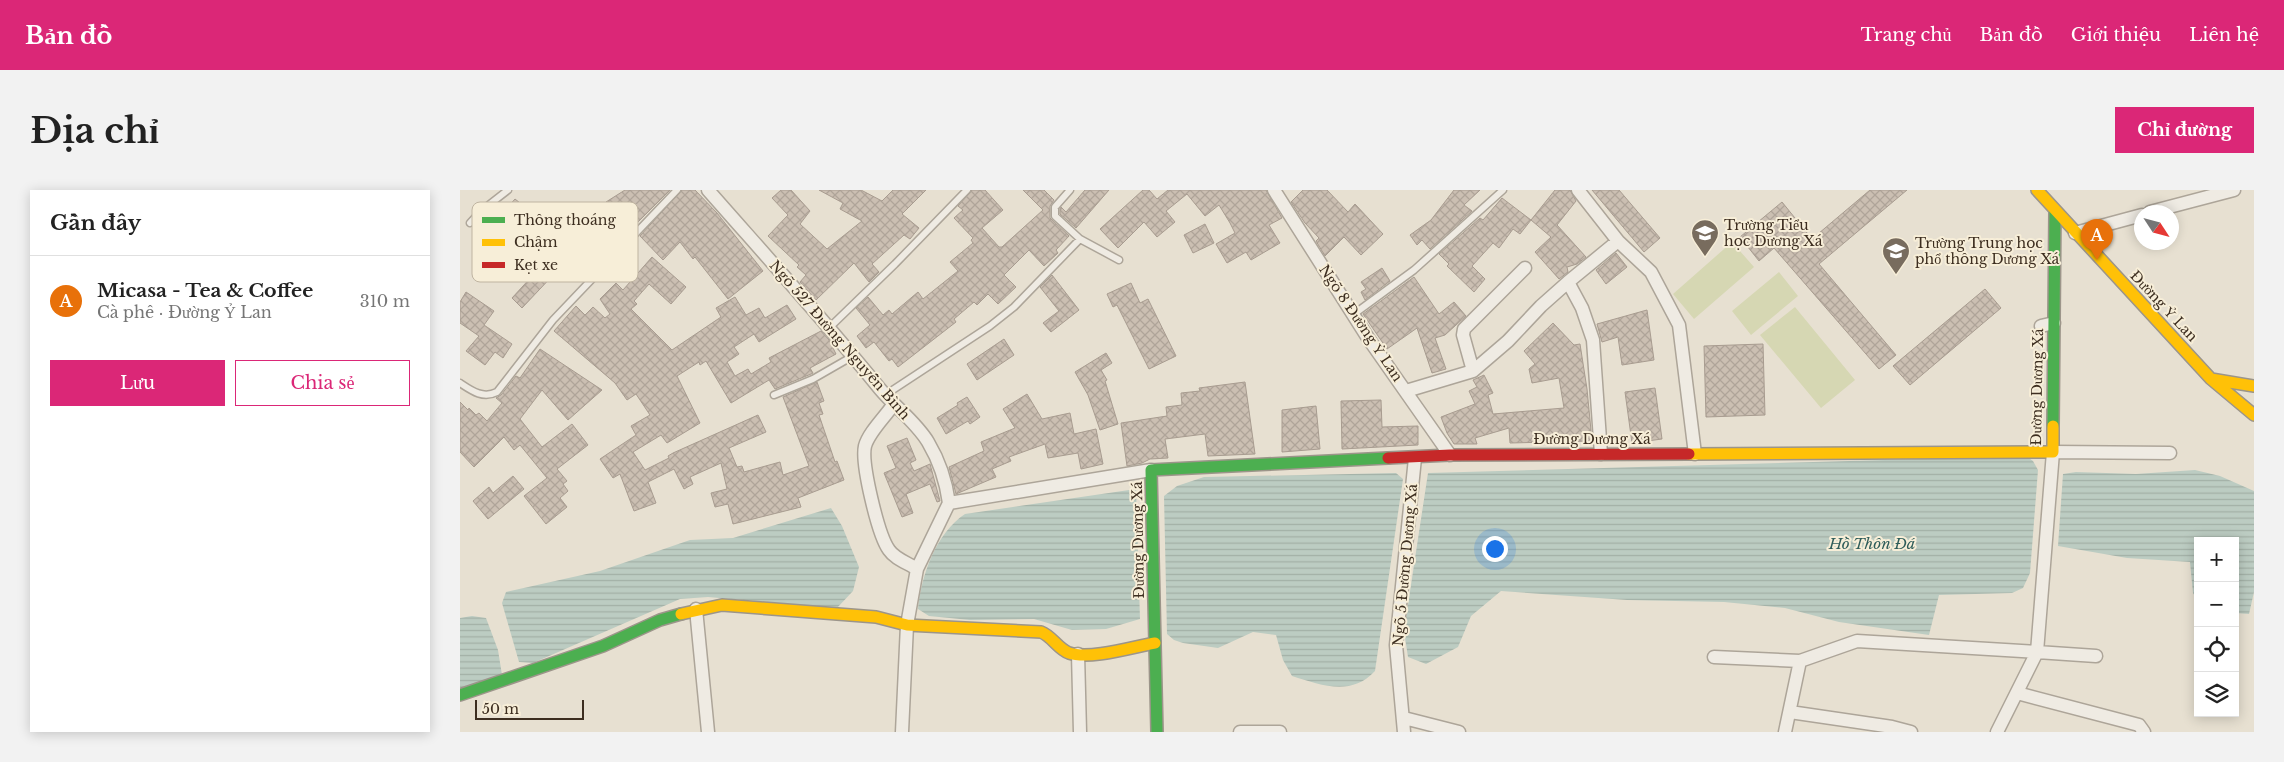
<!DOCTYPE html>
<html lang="vi">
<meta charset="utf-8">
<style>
body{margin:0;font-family:"Libre Baskerville",serif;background:#f2f2f2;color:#222}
.controls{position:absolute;right:15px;bottom:15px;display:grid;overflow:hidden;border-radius:0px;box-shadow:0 2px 12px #0003}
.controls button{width:45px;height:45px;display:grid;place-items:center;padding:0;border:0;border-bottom:1px solid #e0e0e0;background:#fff;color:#222;font:25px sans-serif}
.compass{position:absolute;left:1674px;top:15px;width:45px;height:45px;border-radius:50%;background:#fff;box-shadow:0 2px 12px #0003;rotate:126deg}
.scale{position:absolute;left:15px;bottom:12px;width:109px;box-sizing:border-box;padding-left:5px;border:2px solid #3d2e20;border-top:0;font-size:14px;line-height:18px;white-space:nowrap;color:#3d2e20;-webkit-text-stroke:4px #f7eed8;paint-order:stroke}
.you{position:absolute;left:1034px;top:358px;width:18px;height:18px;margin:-12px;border:4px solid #fff;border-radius:50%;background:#1a73e8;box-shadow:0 0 0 8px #1a73e833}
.badge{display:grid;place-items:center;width:32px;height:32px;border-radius:50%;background:#db2777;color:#fff;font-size:16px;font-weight:700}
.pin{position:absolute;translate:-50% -41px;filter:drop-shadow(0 1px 2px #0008)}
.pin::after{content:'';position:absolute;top:26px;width:18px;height:15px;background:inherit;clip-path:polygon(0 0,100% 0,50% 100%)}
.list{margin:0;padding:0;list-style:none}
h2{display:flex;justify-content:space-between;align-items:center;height:65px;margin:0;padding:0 20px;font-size:21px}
h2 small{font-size:16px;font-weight:400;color:#767676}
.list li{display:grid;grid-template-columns:32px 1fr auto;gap:15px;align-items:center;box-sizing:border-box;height:90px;padding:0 20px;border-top:1px solid #e0e0e0}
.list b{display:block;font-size:19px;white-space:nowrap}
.list p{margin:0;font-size:16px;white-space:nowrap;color:#767676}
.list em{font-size:16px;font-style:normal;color:#767676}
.actions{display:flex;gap:10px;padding:15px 20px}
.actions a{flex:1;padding:11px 0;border:1px solid #db2777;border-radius:0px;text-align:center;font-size:18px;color:#db2777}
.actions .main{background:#db2777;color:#fff}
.icon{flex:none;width:28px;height:28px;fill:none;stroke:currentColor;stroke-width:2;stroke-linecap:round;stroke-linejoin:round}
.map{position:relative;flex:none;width:1794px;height:542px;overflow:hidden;border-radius:0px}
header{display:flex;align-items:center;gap:30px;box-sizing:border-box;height:70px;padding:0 25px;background:#db2777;color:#fff}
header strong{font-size:24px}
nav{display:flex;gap:28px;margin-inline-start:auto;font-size:18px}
.intro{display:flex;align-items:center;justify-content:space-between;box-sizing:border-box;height:120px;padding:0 30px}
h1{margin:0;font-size:35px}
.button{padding:12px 22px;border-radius:0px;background:#db2777;color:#fff;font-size:18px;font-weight:700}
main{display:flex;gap:30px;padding:0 30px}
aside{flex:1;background:#fff;border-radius:0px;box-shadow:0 2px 12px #0003}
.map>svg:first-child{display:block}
.green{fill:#d6d7b3}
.water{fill:url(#water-rules)}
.building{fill:url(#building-cross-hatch);stroke:#a89c90}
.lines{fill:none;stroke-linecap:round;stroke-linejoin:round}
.lane-casing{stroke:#ada599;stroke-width:9}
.street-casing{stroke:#ada599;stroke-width:15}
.fast-casing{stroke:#9c958a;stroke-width:14}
.slow-casing{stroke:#9c958a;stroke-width:14}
.jam-casing{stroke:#9c958a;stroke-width:14}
.lane{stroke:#efebe3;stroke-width:6}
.street{stroke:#efebe3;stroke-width:12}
.fast{stroke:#4caf50;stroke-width:11}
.slow{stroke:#ffc107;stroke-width:11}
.jam{stroke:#c62828;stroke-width:11}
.labels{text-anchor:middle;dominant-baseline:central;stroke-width:4;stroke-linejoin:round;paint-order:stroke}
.poi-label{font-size:14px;fill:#3d2e20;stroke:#f7eed8;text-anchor:start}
.street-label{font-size:14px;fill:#3d2e20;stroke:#f7eed8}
.water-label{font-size:15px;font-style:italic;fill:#2f5d5a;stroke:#f7eed8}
.key{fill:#f7eed8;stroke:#bfb4a1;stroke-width:1}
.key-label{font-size:14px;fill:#3d2e20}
</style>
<header>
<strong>Bản đồ</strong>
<nav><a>Trang chủ</a><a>Bản đồ</a><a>Giới thiệu</a><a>Liên hệ</a></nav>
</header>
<div class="intro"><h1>Địa chỉ</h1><a class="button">Chỉ đường</a></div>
<main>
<aside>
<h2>Gần đây<small></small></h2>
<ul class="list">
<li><span class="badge" style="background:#e8710a">A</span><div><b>Micasa - Tea &amp; Coffee</b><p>Cà phê · Đường Ỷ Lan</p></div><em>310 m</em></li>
</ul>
<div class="actions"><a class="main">Lưu</a><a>Chia sẻ</a></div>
</aside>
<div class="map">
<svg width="1794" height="542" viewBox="0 0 1794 542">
<defs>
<pattern id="water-rules" width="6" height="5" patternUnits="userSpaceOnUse" patternTransform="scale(1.25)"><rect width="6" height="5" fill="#bcccc2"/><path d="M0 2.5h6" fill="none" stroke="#a2b0a6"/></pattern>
<pattern id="building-cross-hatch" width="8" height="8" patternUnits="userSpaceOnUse" patternTransform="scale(1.25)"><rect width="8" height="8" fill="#cbbfb2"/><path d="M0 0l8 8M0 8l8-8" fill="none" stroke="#afa499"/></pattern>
</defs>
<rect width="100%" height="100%" fill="#e7e0d1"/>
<!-- green -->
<path class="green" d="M1272,52L1294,77L1234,129L1213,104Z
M1319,82L1338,106L1291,145L1272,121Z
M1335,117L1395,190L1361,218L1300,145Z"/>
<!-- water -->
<path class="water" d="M1566,266L1573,271L1578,280L1570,383L1563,398L1552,403L1479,405L1469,445L1379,432L1325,418L1264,412L1167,410L1041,401L1011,426L998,457L966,474L948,467L944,441L968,283Z
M1735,280L1760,286L1794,301V402L1789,424L1775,423V351H1738V412L1733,403L1730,372L1667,368L1598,356L1603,284L1616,282L1676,284Z
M936,283L943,289L915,481C891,507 861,495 832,486L823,470L816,445L793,442L758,458L723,453L714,450L707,444L704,306L717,296L744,287Z
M676,299L680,429L646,439L612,440L574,429L510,430L469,426L458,419C461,386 476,343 505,324Z
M371,318L382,336L399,377L393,401L377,418L248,407L220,409L73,473L59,472L42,413L46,402L140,381L230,350L273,348Z
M12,426L26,428L38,460L42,485L0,498V428Z"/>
<!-- building -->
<path class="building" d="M165,0H210L152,58L132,36L152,17L146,12Z
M222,0H235L257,23L303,81L268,109L235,67L233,69L220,52L203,70L180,46Z
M321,0H331L350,21L340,34L367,59L402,31L380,19L383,13L359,0H401L422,11L433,0H466L442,24L459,38L450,49L444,45L412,74L419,82L409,92L394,73L356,110L340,92L346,85L337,77L339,75L308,46L328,25L312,8Z
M512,0H525L543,20L522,38L539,57H542L583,20L563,0H584L594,10L590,16V28L609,46L596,60L598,63L584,76L569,60L544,85L556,97L538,114L528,104L517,115L514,112L494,129L496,132L438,177L432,169L429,171L414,152L406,158L397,146L410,135L396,118L408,107L423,125L429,120L432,124L458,102L463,109L498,81L490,72L513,53L511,50L513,48L494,28L503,20L498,16Z
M625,0H649L616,38L600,24V19L601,17L606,22Z
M683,0H689L697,9L708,0H806L822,28L809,35L820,53L791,70L786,62L767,73L756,54L775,43L770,33L759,15L745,26L727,4L706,21L715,32L697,47L684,32L658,58L640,39Z
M843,0H867L888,22L895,14L923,44L901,65L884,47L865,66L856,51L859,48L845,33L831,12Z
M994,0H1020L1004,15L1012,21L970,59L962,50L957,55L950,45L971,30Z
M1095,0H1110L1116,11L1097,35L1126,67L1117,74L1107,77L1108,82L1099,89L1075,62L1091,47L1071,30Z
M1132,0H1159L1200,48L1184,62Z
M1410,0H1447L1359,74L1436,165L1419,179L1314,58L1299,71L1280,47L1322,12L1352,49Z
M1042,8L1071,30L1060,44L1053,39L1039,58L1033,53L1012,76L1025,89L1014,102L987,76L989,74L979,64L1020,28L1023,30Z
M55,9L80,29L90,42L71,58L59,43L44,61L24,44Z
M745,34L754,53L733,63L724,45Z
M1156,63L1167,77L1146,94L1136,80Z
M192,67L226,97L211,114L189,94L174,111L177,114L171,119L212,160L261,127L256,118L275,107L286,125L299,118L305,128L327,115L336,129L299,152L294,144L274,157L279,164L267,172L275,186L288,179L291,184L311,172L309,168L361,141L369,150L376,164L350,178L353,183L351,184L315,199L309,190L271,213L246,171L240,175L239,172L217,186L240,233L207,253L201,245L173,262L185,280L209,268L208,266L213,263L298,225L306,242L269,258L277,277L282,276L284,282L320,272L323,285L349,276L323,207L357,192L364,211L359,213L363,224L359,225L375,272L377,271L384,290L338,308L341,317L273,334L268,314L255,317L251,303L267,299L261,273L230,287L233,294L224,299L214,279L188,292L196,313L174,321L160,284L153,288L140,269L176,245L171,236L190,225L176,204L167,210L155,193L94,141L116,116L125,125L133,117L145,128L150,124L140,109L156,93L163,100Z
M85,72L96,82L62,118L52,108Z
M922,78L930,91L905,110L901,102L906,99L901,92Z
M592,85L619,120L591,142L583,133L599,121L580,97Z
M954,87L979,124L994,112L1006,126L985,145L975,148L986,179L972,183L957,138L927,159L903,124Z
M671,93L680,113L688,109L716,166L689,179L657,115L653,117L647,104Z
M1525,99L1541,118L1450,195L1433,176Z
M6,102L34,121L24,135L52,154L43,168L35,162L25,175L6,161L19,146L0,133V112Z
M1187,120L1194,170L1162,175L1158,147L1142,152L1137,134Z
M1093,133L1114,155L1120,154L1127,199L1132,251L1050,253L1049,238L1015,248L1017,254H994L987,243L981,227L1015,214L1009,201L1017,197L1013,190L1024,185L1033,203L1028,205L1033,224L1104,218L1099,188L1072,193L1069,179L1075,174L1064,161Z
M544,149L554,165L517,190L507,174Z
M1303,154L1305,225L1246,227L1244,156Z
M80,159L142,200L108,230L82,200L60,229L82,257L112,234L128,255L97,279L107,291L103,294L108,301L100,308L107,317L86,334L64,306L87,288L60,255L54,260L44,247L14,277L0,262V212L8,220L9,218L16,225L19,223L27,231L42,213L36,208L41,205L56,186L60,188Z
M646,163L652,173L641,180L647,190L645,191L658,234L640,240L628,205L615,182Z
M785,192L795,264L748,266L745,244L705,249L708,268L690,269L682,273L667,276L661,233L707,226L706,217L722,215L721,203L740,201L739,198Z
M1195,198L1202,249L1172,253L1165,202Z
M567,204L582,229L610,223L614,244L636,239L643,274L621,279L618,263L588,268L585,254L549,267L551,271L532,279L536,287L496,304L489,277L524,261L521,252L555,238L543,219Z
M507,207L520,227L510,234L508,231L486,244L477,228L498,215L497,213Z
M921,210L922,237L958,236V255L882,259L881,211Z
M856,216L860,259L822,262V220Z
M447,248L456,270L450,273L454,281L470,274L480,311L477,312L470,294L446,304L453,323L442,327L424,283L436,278L427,256Z
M53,286L64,299L28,329L13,311L29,297L33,303Z"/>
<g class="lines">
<!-- lane casing -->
<g class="lane-casing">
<path id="lane" d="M610,0L595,17V26L620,49L659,70
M10,33L21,21L48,0
M894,124L954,80L1043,0
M370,137L435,74L507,0
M0,193C12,201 23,209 37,202L93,130L217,0
M314,205L353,189L393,166
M425,205L530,136L554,117L620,49"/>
</g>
<!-- street casing -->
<g class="street-casing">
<path id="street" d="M248,0C306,66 365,131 420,199C435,217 456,232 468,252C480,272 486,291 489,313
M814,0L908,148L990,265
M1118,0L1158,51
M1690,22L1774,0
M1615,43L1682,25
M1108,92L1158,51L1191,82L1219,135L1235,264
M1581,136L1594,133
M1013,181L1003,145L1004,139L1065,78
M946,201L1013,181L1048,151L1081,116L1108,92L1122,118L1133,150L1141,264
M433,215C425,227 409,242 405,256C401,273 418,345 429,360C435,369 448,373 457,379
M236,419L248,542
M618,464L620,542
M1254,467L1340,471L1397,451L1577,462L1593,262L1710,263
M1557,503L1679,535L1684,542
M1330,522L1432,537L1451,542
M944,528L999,542
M442,542L447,435L457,379L489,313L691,280
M780,542H820
M944,542L936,455L955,268
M1325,542L1340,471
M1537,542L1577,462L1636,466"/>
</g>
<!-- fast casing -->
<g class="fast-casing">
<path id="fast" d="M1593,236L1595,21
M0,505L143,456L200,430L221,424
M697,542L691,280L928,268"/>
</g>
<!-- slow casing -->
<g class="slow-casing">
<path id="slow" d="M1577,0L1751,189L1794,225
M1751,189L1794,196
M1229,264L1593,262V236
M221,424L262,415L416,427L447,435L581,442C592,446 598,459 609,463C630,470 673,457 695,453"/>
</g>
<!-- jam casing -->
<g class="jam-casing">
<path id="jam" d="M928,268L990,265L1229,264"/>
</g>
<!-- lane -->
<use href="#lane" class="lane"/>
<!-- street -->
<use href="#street" class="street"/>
<!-- fast -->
<use href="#fast" class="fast"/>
<!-- slow -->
<use href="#slow" class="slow"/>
<!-- jam -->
<use href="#jam" class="jam"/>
</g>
<!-- icons -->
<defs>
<g id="school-pin" transform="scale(1.4375)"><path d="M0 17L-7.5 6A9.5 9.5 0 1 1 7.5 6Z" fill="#786c5e" stroke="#f7eed8"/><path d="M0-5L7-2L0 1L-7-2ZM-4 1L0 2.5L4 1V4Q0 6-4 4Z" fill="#fff"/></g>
</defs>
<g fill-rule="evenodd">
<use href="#school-pin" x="1245" y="43"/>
<use href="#school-pin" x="1436" y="61"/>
</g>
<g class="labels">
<!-- poi labels -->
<g class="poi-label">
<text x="1264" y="35">Trường Tiểu<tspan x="1264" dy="16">học Dương Xá</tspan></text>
<text x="1455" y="53">Trường Trung học<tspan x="1455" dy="16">phổ thông Dương Xá</tspan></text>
</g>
<!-- street labels -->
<g class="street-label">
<text transform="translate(1704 116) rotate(47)">Đường Ỷ Lan</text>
<text transform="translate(901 133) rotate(56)">Ngõ 8 Đường Ỷ Lan</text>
<text transform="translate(380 150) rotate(49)">Ngõ 527 Đường Nguyễn Bình</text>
<text transform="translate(1577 197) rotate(-89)">Đường Dương Xá</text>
<text x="1132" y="249">Đường Dương Xá</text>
<text transform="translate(678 350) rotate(-91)">Đường Dương Xá</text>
<text transform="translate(945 375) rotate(-85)">Ngõ 5 Đường Dương Xá</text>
</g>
<!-- water labels -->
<g class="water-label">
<text x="1412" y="353">Hồ Thôn Đá</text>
</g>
</g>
<!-- legend -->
<rect x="12" y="12" width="166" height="80" rx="8" class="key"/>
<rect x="22" y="27" width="23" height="6" fill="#4caf50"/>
<rect x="22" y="49" width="23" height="7" fill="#ffc107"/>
<rect x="22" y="72" width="23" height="6" fill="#c62828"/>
<g class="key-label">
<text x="54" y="35">Thông thoáng</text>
<text x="54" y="57">Chậm</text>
<text x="54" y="80">Kẹt xe</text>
</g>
</svg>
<div class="controls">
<button>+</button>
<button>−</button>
<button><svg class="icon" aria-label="locate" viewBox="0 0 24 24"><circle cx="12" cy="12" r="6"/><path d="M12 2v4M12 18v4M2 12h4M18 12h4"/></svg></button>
<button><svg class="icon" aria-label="layers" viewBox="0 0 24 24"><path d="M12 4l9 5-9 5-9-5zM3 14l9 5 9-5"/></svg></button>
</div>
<svg class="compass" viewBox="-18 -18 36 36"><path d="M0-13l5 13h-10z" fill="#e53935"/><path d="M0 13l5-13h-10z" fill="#767676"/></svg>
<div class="scale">50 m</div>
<div class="you"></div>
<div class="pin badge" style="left:1637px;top:70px;background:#e8710a">A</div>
</div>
</main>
